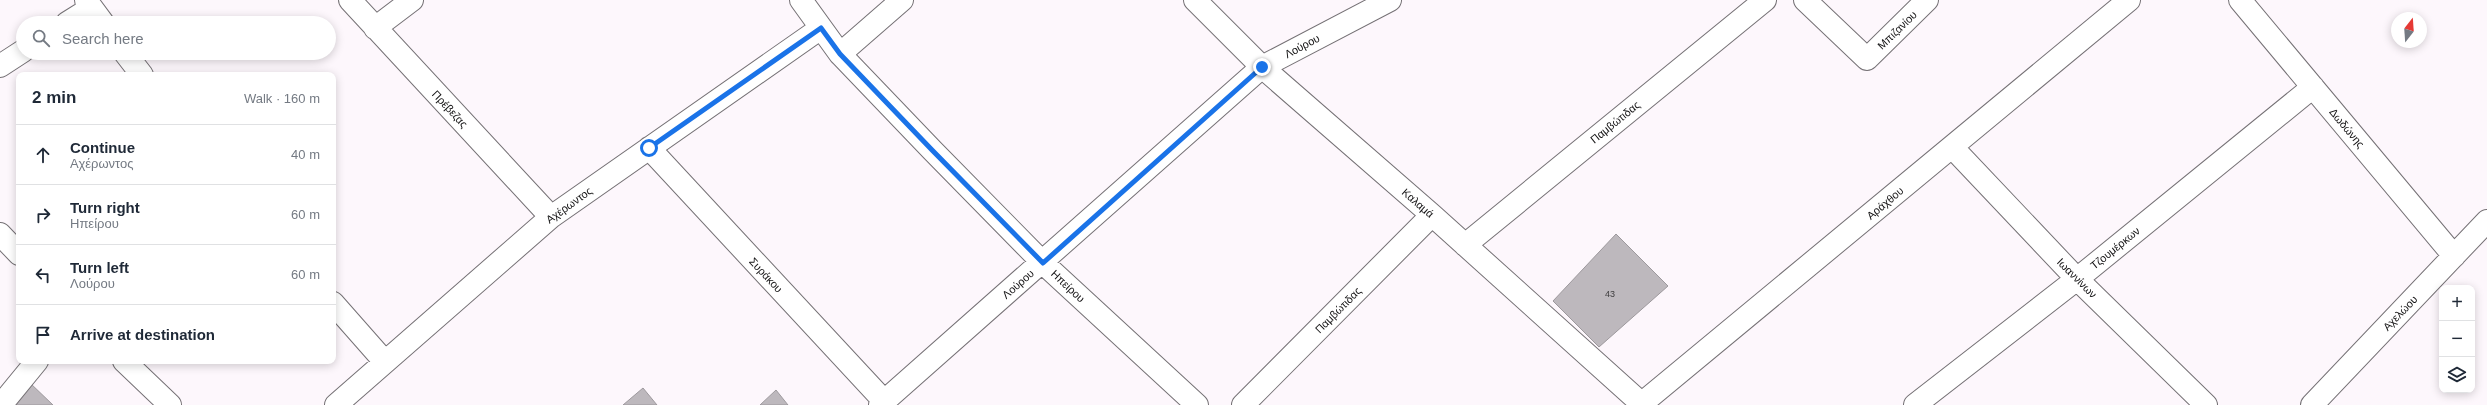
<!DOCTYPE html>
<meta charset="utf-8">
<style>
body{margin:0;font-family:Arial,sans-serif;background:#f6f6f7;color:#1f2937}
.controls{position:absolute;right:12px;bottom:12px;display:grid;overflow:hidden;border-radius:8px;box-shadow:0 2px 10px #0003}
.controls button{width:36px;height:36px;display:grid;place-items:center;padding:0;border:0;border-bottom:1px solid #e0e1e3;background:#fff;color:#1f2937;font:20px sans-serif}
.compass{position:absolute;left:2391px;top:12px;width:36px;height:36px;border-radius:50%;background:#fff;box-shadow:0 2px 10px #0003;rotate:17deg}
.stop{position:absolute;width:12px;height:12px;margin:-9px;border:3px solid #1a73e8;border-radius:50%;background:#fff}
.stop.end{background:#1a73e8;border-color:#fff;box-shadow:0 1px 4px #0008}
.list{margin:0;padding:0;list-style:none}
h2{display:flex;justify-content:space-between;align-items:center;height:52px;margin:0;padding:0 16px;font-size:17px}
h2 small{font-size:13px;font-weight:400;color:#747a83}
.list li{display:grid;grid-template-columns:26px 1fr auto;gap:12px;align-items:center;box-sizing:border-box;height:60px;padding:0 16px;border-top:1px solid #e0e1e3}
.list b{display:block;font-size:15px;white-space:nowrap}
.list p{margin:0;font-size:13px;white-space:nowrap;color:#747a83}
.list em{font-size:13px;font-style:normal;color:#747a83}
.icon{flex:none;width:22px;height:22px;fill:none;stroke:currentColor;stroke-width:2;stroke-linecap:round;stroke-linejoin:round}
.map{position:relative;flex:none;width:2487px;height:405px;overflow:hidden}
.search{position:absolute;background:#fff;box-shadow:0 2px 10px #0003;left:16px;top:16px;width:320px;height:44px;display:flex;align-items:center;gap:10px;box-sizing:border-box;padding:0 14px;border-radius:22px;color:#747a83;font-size:15px}
.panel{position:absolute;background:#fff;box-shadow:0 2px 10px #0003;left:16px;top:72px;width:320px;height:292px;border-radius:8px}
.map>svg:first-child{display:block}
.building{fill:#bdb8bd;stroke:#9d999d}
.lines{fill:none;stroke-linecap:round;stroke-linejoin:round}
.street-casing{stroke:#757175;stroke-width:24}
.street{stroke:#fff;stroke-width:22}
.route{stroke:#1a73e8;stroke-width:5}
.labels{text-anchor:middle;dominant-baseline:central;stroke-width:3.5;stroke-linejoin:round;paint-order:stroke}
.number-label{font-size:9px;fill:#3e3c3e}
.street-label{font-size:11px;fill:#131213;stroke:#fff}
</style>
<div class="map">
<svg width="2487" height="405" viewBox="0 0 2487 405">
<rect width="100%" height="100%" fill="#fdf7fc"/>
<!-- building -->
<path class="building" d="M1616,234L1668,286L1599,347L1553,301Z
M29,382L53,405H9Z
M643,388L657,405H623Z
M776,390L788,405H760Z"/>
<g class="lines">
<!-- street casing -->
<g class="street-casing">
<path id="street" d="M86,0L103,23
M350,0L551,217
M801,0L840,54L932,150L1043,263L1197,405
M1195,0L1262,67L1432,215L1643,405
M1805,0L1867,59L1927,0
M2240,0L2454,256
M67,23L91,8
M375,28L412,0
M125,53L142,75
M840,54L902,0
M0,66L23,51
M1952,147L2077,279L2206,405
M649,148L884,401
M0,234L19,254
M1465,245L1765,0
M333,303L385,362
M124,361L170,405
M1,405L37,361
M336,405L551,217L821,28
M880,405L1262,67L1390,0
M1243,405L1432,215
M1640,405L2129,0
M1915,405L2077,279L2313,87
M2312,405L2487,221"/>
</g>
<!-- street -->
<use href="#street" class="street"/>
</g>
<g class="lines">
<!-- route -->
<path class="route" d="M649,148L821,28L840,54L932,150L1043,263L1262,67"/>
</g>
<g class="labels">
<!-- number labels -->
<g class="number-label">
<text x="1610" y="294">43</text>
</g>
<!-- street labels -->
<g class="street-label">
<text transform="translate(1897 30) rotate(-44)">Μπιζανίου</text>
<text transform="translate(1302 46) rotate(-28)">Λούρου</text>
<text transform="translate(450 109) rotate(47)">Πρέβεζας</text>
<text transform="translate(1615 122) rotate(-39)">Παμβώτιδας</text>
<text transform="translate(2347 128) rotate(50)">Δωδώνης</text>
<text transform="translate(1418 203) rotate(41)">Καλαμά</text>
<text transform="translate(1885 203) rotate(-40)">Αράχθου</text>
<text transform="translate(569 205) rotate(-36)">Αχέρωντος</text>
<text transform="translate(2115 248) rotate(-39)">Τζουμέρκων</text>
<text transform="translate(766 275) rotate(47)">Συράκου</text>
<text transform="translate(2077 278) rotate(45)">Ιωαννίνων</text>
<text transform="translate(1018 284) rotate(-41)">Λούρου</text>
<text transform="translate(1068 286) rotate(43)">Ηπείρου</text>
<text transform="translate(1338 310) rotate(-45)">Παμβώτιδας</text>
<text transform="translate(2400 313) rotate(-46)">Αχελώου</text>
</g>
</g>
</svg>
<div class="controls">
<button>+</button>
<button>−</button>
<button><svg class="icon" aria-label="layers" viewBox="0 0 24 24"><path d="M12 4l9 5-9 5-9-5zM3 14l9 5 9-5"/></svg></button>
</div>
<svg class="compass" viewBox="-18 -18 36 36"><path d="M0-13l5 13h-10z" fill="#e53935"/><path d="M0 13l5-13h-10z" fill="#747a83"/></svg>
<div class="stop" style="left:649px;top:148px"></div>
<div class="stop end" style="left:1262px;top:67px"></div>
<div class="search"><svg class="icon" aria-label="search" viewBox="0 0 24 24"><circle cx="10" cy="10" r="6"/><path d="M15 15l6 6"/></svg>Search here</div>
<section class="panel">
<h2>2 min<small>Walk · 160 m</small></h2>
<ul class="list">
<li><svg class="icon" aria-label="ahead" viewBox="0 0 24 24"><path d="M12 20V5M6 11l6-6 6 6"/></svg><div><b>Continue</b><p>Αχέρωντος</p></div><em>40 m</em></li>
<li><svg class="icon" aria-label="right" viewBox="0 0 24 24"><path d="M7 20v-9h11M14 6l5 5-5 5"/></svg><div><b>Turn right</b><p>Ηπείρου</p></div><em>60 m</em></li>
<li><svg class="icon" aria-label="left" viewBox="0 0 24 24"><path d="M17 20v-9H6M10 6l-5 5 5 5"/></svg><div><b>Turn left</b><p>Λούρου</p></div><em>60 m</em></li>
<li><svg class="icon" aria-label="arrive" viewBox="0 0 24 24"><path d="M6 21V4h12l-3 4 3 4H6"/></svg><div><b>Arrive at destination</b></div></li>
</ul>
</section>
</div>
